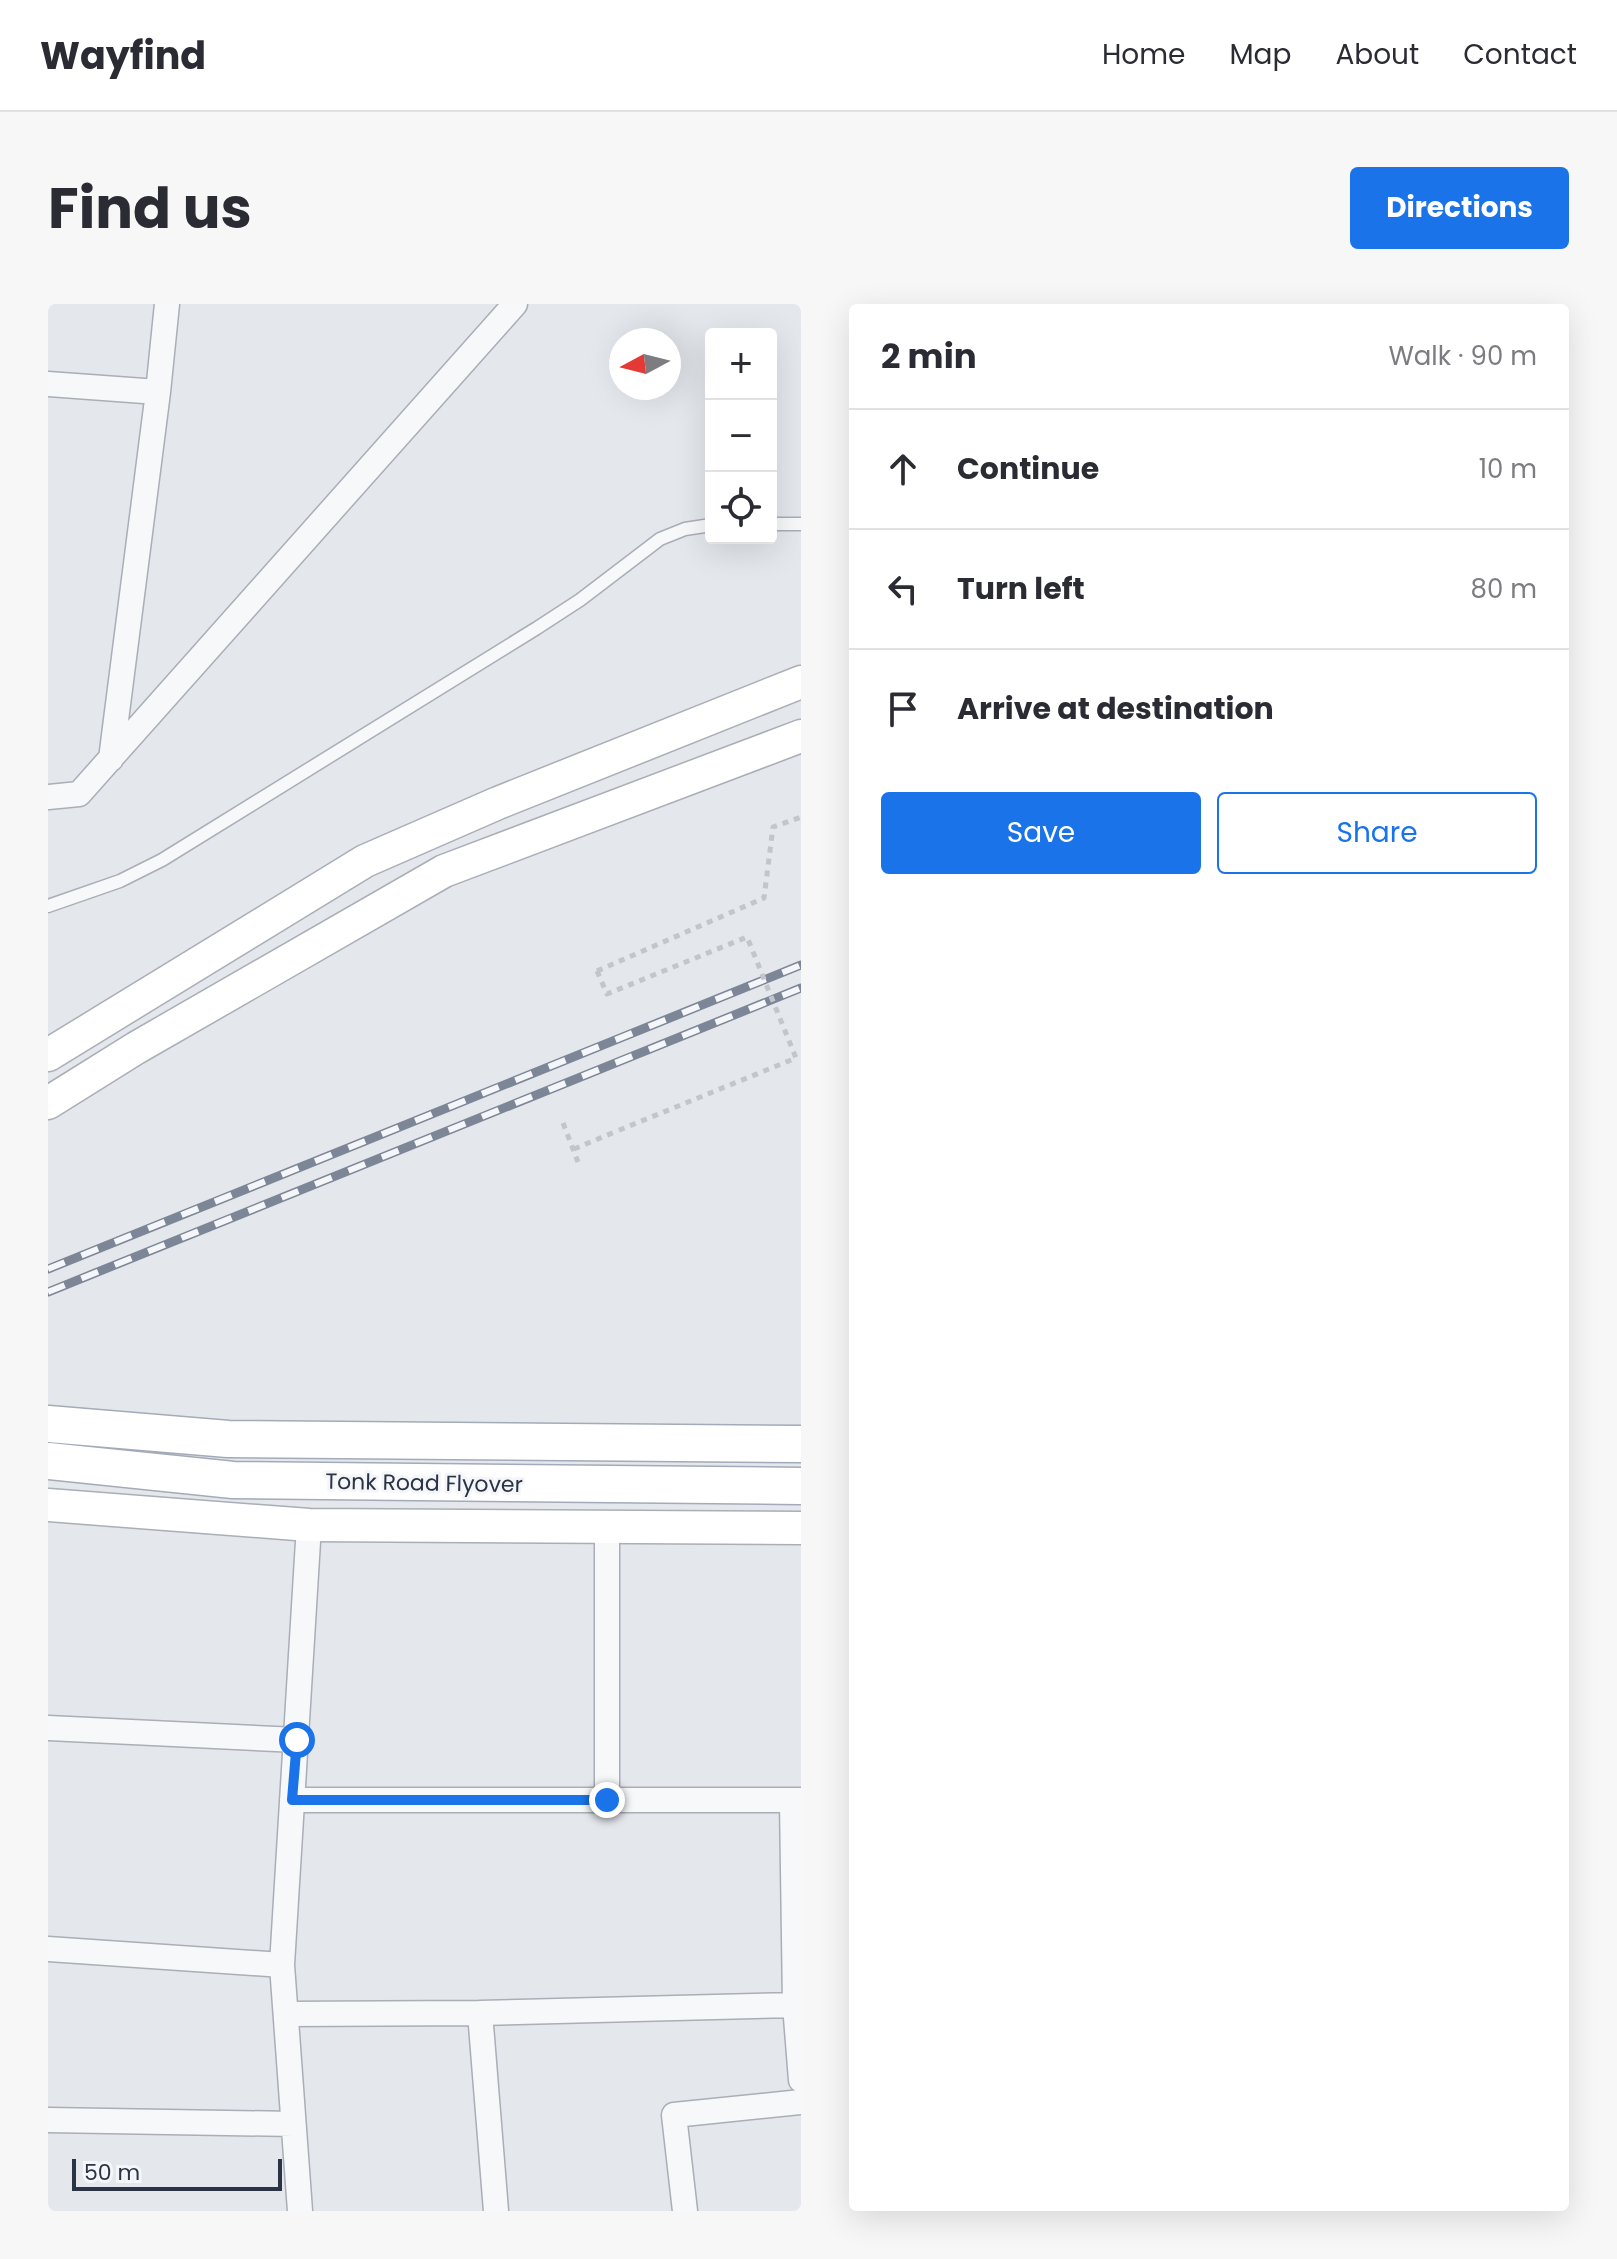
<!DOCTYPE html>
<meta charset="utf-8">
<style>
body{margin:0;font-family:Poppins,sans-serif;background:#f7f7f7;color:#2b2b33}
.controls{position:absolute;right:24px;top:24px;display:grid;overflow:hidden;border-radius:8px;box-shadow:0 8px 32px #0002}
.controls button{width:72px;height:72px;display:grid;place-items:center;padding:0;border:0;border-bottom:2px solid #e1e1e2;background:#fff;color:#2b2b33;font:40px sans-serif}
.compass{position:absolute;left:561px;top:24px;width:72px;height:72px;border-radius:50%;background:#fff;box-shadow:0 8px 32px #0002;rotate:263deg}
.scale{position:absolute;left:24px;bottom:20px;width:210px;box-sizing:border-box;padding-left:8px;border:4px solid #2b3445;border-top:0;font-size:22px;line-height:28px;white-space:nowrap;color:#2b3445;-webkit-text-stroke:6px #f4f6f9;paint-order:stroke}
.stop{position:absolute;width:24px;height:24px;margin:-18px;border:6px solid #1a73e8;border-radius:50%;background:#fff}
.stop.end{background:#1a73e8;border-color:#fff;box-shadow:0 2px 8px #0008}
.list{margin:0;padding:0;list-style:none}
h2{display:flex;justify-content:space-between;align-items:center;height:104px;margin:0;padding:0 32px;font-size:34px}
h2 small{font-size:26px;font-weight:400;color:#7c7c81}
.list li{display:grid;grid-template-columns:52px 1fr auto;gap:24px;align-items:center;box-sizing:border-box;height:120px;padding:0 32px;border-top:2px solid #e1e1e2}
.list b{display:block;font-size:30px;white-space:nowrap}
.list em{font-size:26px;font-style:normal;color:#7c7c81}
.actions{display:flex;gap:16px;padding:24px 32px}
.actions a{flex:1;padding:18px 0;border:2px solid #1a73e8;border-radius:8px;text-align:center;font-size:28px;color:#1a73e8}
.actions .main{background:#1a73e8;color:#fff}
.icon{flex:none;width:44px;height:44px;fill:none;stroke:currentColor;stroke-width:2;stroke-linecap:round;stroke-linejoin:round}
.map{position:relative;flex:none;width:753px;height:1907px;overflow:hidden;border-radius:8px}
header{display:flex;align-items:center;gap:48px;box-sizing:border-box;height:112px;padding:0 40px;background:#fff;border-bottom:2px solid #e1e1e2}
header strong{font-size:38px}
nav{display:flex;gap:44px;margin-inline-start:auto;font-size:28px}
.intro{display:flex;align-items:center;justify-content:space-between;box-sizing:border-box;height:192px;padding:0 48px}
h1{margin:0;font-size:56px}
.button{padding:20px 36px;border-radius:8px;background:#1a73e8;color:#fff;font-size:28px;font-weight:700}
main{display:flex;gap:48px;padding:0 48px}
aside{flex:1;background:#fff;border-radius:8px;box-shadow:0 8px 32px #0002}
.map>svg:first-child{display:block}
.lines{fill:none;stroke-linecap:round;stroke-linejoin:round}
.lane-casing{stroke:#a9aeb7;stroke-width:15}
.street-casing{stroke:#a9aeb7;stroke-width:27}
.secondary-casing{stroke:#a9aeb7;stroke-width:35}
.primary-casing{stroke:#a3abb8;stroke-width:39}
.path{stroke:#c2c5cb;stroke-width:5;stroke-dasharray:6 6;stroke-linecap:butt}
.lane{stroke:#f7f8fa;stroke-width:12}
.street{stroke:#f7f8fa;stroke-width:24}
.secondary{stroke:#fff;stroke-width:32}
.primary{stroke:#fff;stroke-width:36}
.rail-casing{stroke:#7d8696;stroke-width:9}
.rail{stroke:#f4f6f9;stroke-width:6;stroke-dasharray:18;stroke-linecap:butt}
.path-bridge{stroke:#c2c5cb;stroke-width:5;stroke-dasharray:6 6;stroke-linecap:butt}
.route{stroke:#1a73e8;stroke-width:10}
.labels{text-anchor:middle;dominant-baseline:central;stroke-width:6;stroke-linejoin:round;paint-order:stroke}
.street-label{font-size:22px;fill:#2b3445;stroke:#f4f6f9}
</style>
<header>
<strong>Wayfind</strong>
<nav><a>Home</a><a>Map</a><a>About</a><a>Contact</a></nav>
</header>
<div class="intro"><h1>Find us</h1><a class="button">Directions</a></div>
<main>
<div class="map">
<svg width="753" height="1907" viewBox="0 0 753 1907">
<rect width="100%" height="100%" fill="#e4e7ec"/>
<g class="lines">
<!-- lane casing -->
<g class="lane-casing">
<path id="lane" d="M723,220H753
M0,602L72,577L114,556L489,324L532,296L612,235L637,225L663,221"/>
</g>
<!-- street casing -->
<g class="street-casing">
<path id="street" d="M0,80L110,88
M63,455L110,88L119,0
M0,493L31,490L467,0
M0,1424L249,1436
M244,1496H753
M559,1496V1223
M744,1497L747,1701L753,1776
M0,1645L234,1661
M432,1709L448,1907
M238,1710L432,1709L747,1701
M0,1816L245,1820
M252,1907L234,1661L261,1221
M637,1907L626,1811L753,1798"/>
</g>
<!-- secondary casing -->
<g class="secondary-casing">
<path id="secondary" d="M0,751L317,557L450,499L753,378
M0,799L88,744L396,567L753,432
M0,1201L261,1221L753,1224"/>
</g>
<!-- primary casing -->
<g class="primary-casing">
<path id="primary" d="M0,1120L180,1135L753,1140
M0,1157L185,1176L753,1182"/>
</g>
<!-- path -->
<path class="path" d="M549,667L716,594L725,523L753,513
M515,819L530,858
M526,845L569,827"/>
<!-- lane -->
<use href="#lane" class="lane"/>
<!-- street -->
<use href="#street" class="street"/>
<!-- secondary -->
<use href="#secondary" class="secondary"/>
<!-- primary -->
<use href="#primary" class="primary"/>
<!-- rail casing -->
<g class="rail-casing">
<path id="rail" d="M0,965L753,661
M0,988L753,684"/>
</g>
<!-- rail -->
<use href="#rail" class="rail"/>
<!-- path-bridge -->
<path class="path-bridge" d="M549,667L559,690L699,633L748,754L569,827"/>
</g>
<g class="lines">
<!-- route -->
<path class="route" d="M249,1436L244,1496H559"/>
</g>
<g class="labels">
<!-- street labels -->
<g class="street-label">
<text transform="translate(376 1179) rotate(1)">Tonk Road Flyover</text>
</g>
</g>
</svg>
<div class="controls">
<button>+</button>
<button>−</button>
<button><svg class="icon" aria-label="locate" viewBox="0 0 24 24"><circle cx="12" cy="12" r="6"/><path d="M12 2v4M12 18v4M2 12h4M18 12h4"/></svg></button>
</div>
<svg class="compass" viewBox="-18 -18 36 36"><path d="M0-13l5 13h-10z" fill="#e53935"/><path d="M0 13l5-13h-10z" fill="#7c7c81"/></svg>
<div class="scale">50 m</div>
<div class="stop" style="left:249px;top:1436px"></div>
<div class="stop end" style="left:559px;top:1496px"></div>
</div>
<aside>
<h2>2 min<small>Walk · 90 m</small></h2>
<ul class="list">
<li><svg class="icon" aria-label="ahead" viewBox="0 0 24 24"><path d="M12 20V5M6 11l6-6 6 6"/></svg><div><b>Continue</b></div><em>10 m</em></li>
<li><svg class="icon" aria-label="left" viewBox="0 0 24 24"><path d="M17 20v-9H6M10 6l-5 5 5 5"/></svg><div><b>Turn left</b></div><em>80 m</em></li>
<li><svg class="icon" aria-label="arrive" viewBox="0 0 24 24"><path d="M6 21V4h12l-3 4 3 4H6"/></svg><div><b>Arrive at destination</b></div></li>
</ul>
<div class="actions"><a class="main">Save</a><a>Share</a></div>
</aside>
</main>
